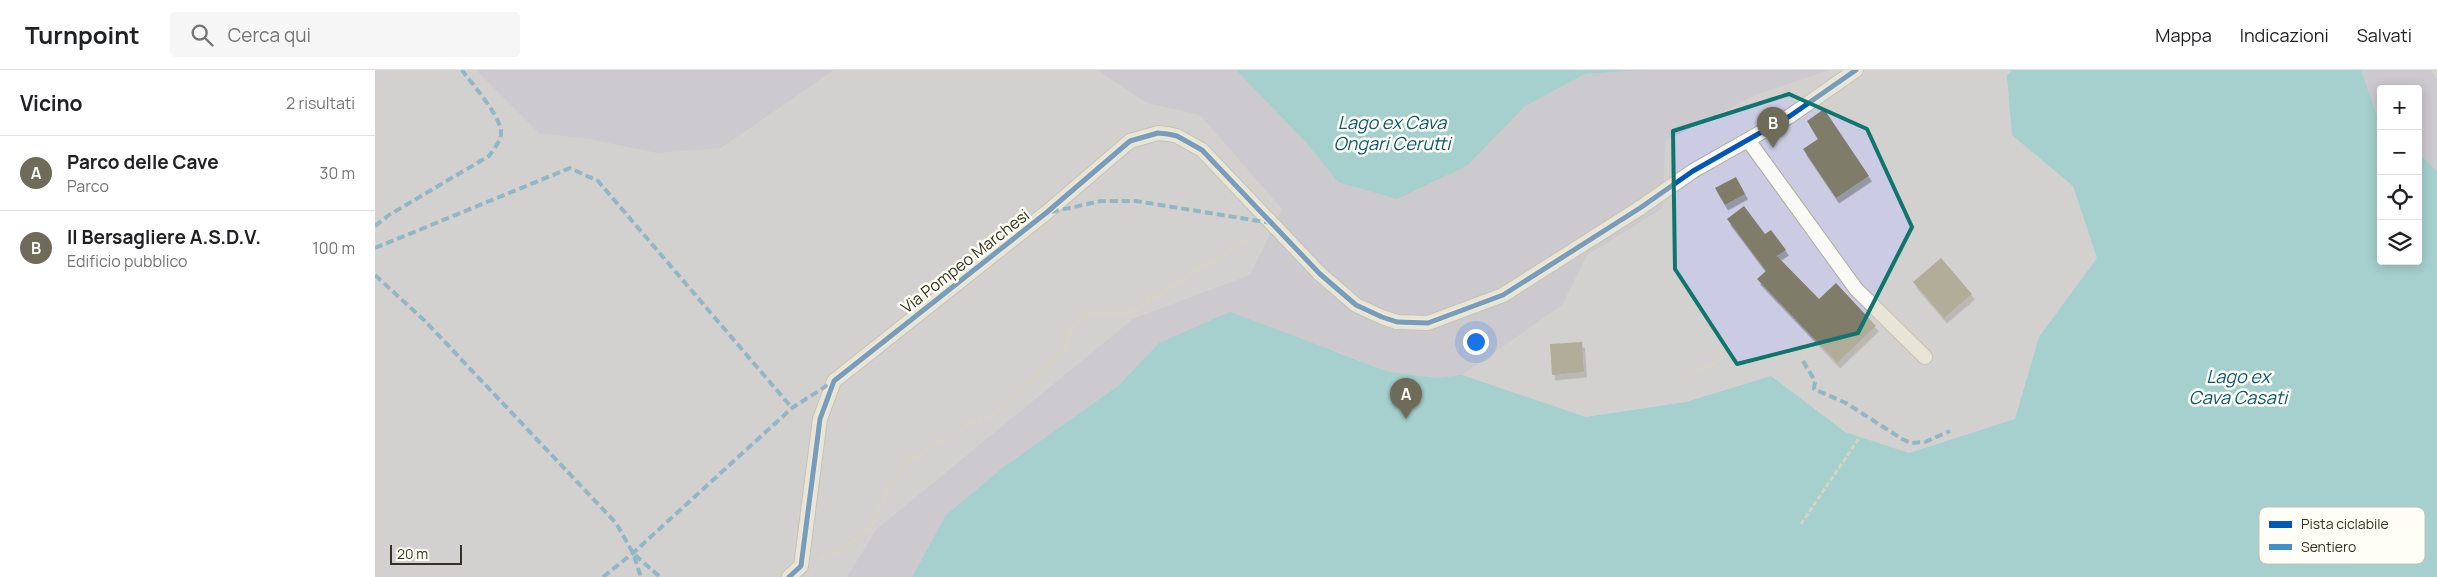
<!DOCTYPE html>
<html lang="it">
<meta charset="utf-8">
<style>
body{margin:0;font-family:Manrope,sans-serif;background:#f6f6f6;color:#202124}
.controls{position:absolute;right:15px;top:15px;display:grid;overflow:hidden;border-radius:5px;box-shadow:0 2px 12px #0003}
.controls button{width:45px;height:45px;display:grid;place-items:center;padding:0;border:0;border-bottom:1px solid #e0e0e0;background:#fff;color:#202124;font:25px sans-serif}
.scale{position:absolute;left:15px;bottom:12px;width:72px;box-sizing:border-box;padding-left:5px;border:2px solid #343222;border-top:0;font-size:14px;line-height:18px;white-space:nowrap;color:#343222;-webkit-text-stroke:4px #fffef6;paint-order:stroke}
.you{position:absolute;left:1100px;top:271px;width:18px;height:18px;margin:-12px;border:4px solid #fff;border-radius:50%;background:#1a73e8;box-shadow:0 0 0 8px #1a73e833}
.badge{display:grid;place-items:center;width:32px;height:32px;border-radius:50%;background:#6e6b59;color:#fff;font-size:16px;font-weight:700}
.pin{position:absolute;translate:-50% -41px;filter:drop-shadow(0 1px 2px #0008)}
.pin::after{content:'';position:absolute;top:26px;width:18px;height:15px;background:inherit;clip-path:polygon(0 0,100% 0,50% 100%)}
.list{margin:0;padding:0;list-style:none}
h2{display:flex;justify-content:space-between;align-items:center;height:65px;margin:0;padding:0 20px;font-size:21px}
h2 small{font-size:16px;font-weight:400;color:#757577}
.list li{display:grid;grid-template-columns:32px 1fr auto;gap:15px;align-items:center;box-sizing:border-box;height:75px;padding:0 20px;border-top:1px solid #e0e0e0}
.list b{display:block;font-size:19px;white-space:nowrap}
.list p{margin:0;font-size:16px;white-space:nowrap;color:#757577}
.list em{font-size:16px;font-style:normal;color:#757577}
.icon{flex:none;width:28px;height:28px;fill:none;stroke:currentColor;stroke-width:2;stroke-linecap:round;stroke-linejoin:round}
.map{position:relative;flex:none;width:2062px;height:507px;overflow:hidden}
header{display:flex;align-items:center;gap:30px;box-sizing:border-box;height:70px;padding:0 25px;background:#fff;border-bottom:1px solid #e0e0e0}
header strong{font-size:24px}
nav{display:flex;gap:28px;margin-inline-start:auto;font-size:18px}
.search{width:350px;height:45px;background:#f6f6f6;display:flex;align-items:center;gap:12px;box-sizing:border-box;padding:0 18px;border-radius:5px;color:#757577;font-size:19px}
main{display:flex}
aside{flex:1;background:#fff}
.map>svg:first-child{display:block}
.green{fill:#cbcce3;fill-rule:evenodd}
.forest{fill:#babae2}
.water{fill:#64c9dd}
.building{fill:#7f7c6b;filter:url(#shadow)}
.lines{fill:none;stroke-linecap:round;stroke-linejoin:round}
.lane-casing{stroke:#afac9a;stroke-width:16}
.path{stroke:#d2d1ca;stroke-width:3;stroke-dasharray:5 2.5;stroke-linecap:butt}
.lane{stroke:#f9f9f6;stroke-width:14}
.quiet{stroke:#3d91cb;stroke-width:4;stroke-dasharray:8 4;stroke-linecap:butt}
.cycleway-casing{stroke:#fffef6;stroke-width:8}
.cycleway{stroke:#0057b8;stroke-width:5}
.marked{fill:none;stroke:#0f766e;stroke-width:4;stroke-linejoin:round}
.labels{text-anchor:middle;dominant-baseline:central;stroke-width:5;stroke-linejoin:round;paint-order:stroke}
.street-label{font-size:16px;fill:#343222;stroke:#fffef6}
.water-label{font-size:18px;font-style:italic;fill:#0a5a6e;stroke:#fffef6}
.key{fill:#fffef6;stroke:#c2c1b6;stroke-width:1}
.key-label{font-size:14px;fill:#343222}
</style>
<header>
<strong>Turnpoint</strong>
<div class="search"><svg class="icon" aria-label="search" viewBox="0 0 24 24"><circle cx="10" cy="10" r="6"/><path d="M15 15l6 6"/></svg>Cerca qui</div>
<nav><a>Mappa</a><a>Indicazioni</a><a>Salvati</a></nav>
</header>
<main>
<aside>
<h2>Vicino<small>2 risultati</small></h2>
<ul class="list">
<li><span class="badge">A</span><div><b>Parco delle Cave</b><p>Parco</p></div><em>30 m</em></li>
<li><span class="badge">B</span><div><b>Il Bersagliere A.S.D.V.</b><p>Edificio pubblico</p></div><em>100 m</em></li>
</ul>
</aside>
<div class="map">
<svg width="2062" height="507" viewBox="0 0 2062 507">
<defs>
<filter id="shadow"><feDropShadow dx="3" dy="5.5" stdDeviation="0" flood-color="#0004"/></filter>
</defs>
<rect width="100%" height="100%" fill="#dad6c0"/>
<!-- green -->
<path class="green" d="M0,0H100L168,36L371,0H779L822,30L1379,0H2062V507H0ZM2006,19H2043V191H2006Z"/>
<!-- forest -->
<path class="forest" d="M101,0H459L346,78L282,83L214,69L164,63Z
M722,0H861L929,70L963,112L1093,95L1149,36L1210,4L1267,0H1454L1378,26L1290,71L1288,138L1212,185L1187,235L1087,305L1062,308L1014,302L959,280L784,273L743,316L630,396L571,445L537,507H472L502,459L758,249L875,205L907,139L825,45L772,33Z
M1986,0H2056L2062,10V101L2043,83V19H2006V48L2001,43Z"/>
<!-- water -->
<path class="water" d="M861,0H1267L1210,4L1150,36L1093,95L1022,129L963,112L929,70Z
M1637,0H1986L2001,43L2006,48V191H2043V83L2062,101V507H537L571,445L630,396L743,316L784,273L855,242L1014,302L1062,308L1087,305L1211,347L1311,332L1396,306L1470,362L1534,383L1640,349L1664,267L1722,188L1698,116L1637,65L1632,6Z"/>
<!-- building -->
<path class="building" d="M1449,39L1494,106L1461,128L1428,79L1443,69L1432,51Z
M1361,107L1370,124L1350,135L1340,118Z
M1369,136L1390,164L1396,160L1411,180L1402,186L1444,229L1461,213L1501,256L1462,293L1382,209L1391,201L1352,149Z
M1566,188L1597,224L1569,248L1538,212Z
M1207,272L1209,302L1177,305L1175,274Z"/>
<g class="lines">
<!-- lane casing -->
<g class="lane-casing">
<path id="lane" d="M1373,70L1481,219L1550,287
M414,507L426,496L445,349L459,311L671,143L755,71L783,63L793,64L802,66L827,80L945,204L981,235L1007,247L1022,252L1053,253L1128,225L1265,138L1318,101L1415,46L1481,0"/>
</g>
<!-- path -->
<path class="path" d="M2061,0L2062,2
M1428,291L1431,261
M1305,313C1321,287 1350,310 1350,265
M1426,454L1497,349
M445,489L462,483L496,457L512,422L530,394L590,356L623,342L689,279L697,258L714,244L757,242L880,164"/>
<!-- lane -->
<use href="#lane" class="lane"/>
<!-- quiet -->
<path class="quiet" d="M676,142L726,131H761L896,153
M0,156L14,145L114,86C119,79 127,70 126,61C124,44 97,14 87,0
M0,178L195,98L223,111L417,338
M0,205L50,251L241,453L258,483L266,507
M1428,291L1440,311L1439,319L1471,333L1527,369L1536,373L1550,372L1575,361
M260,485L285,507
M228,507L258,483L417,338L459,311"/>
<!-- cycleway casing -->
<g class="cycleway-casing">
<path id="cycleway" d="M414,507L426,496L445,349L459,311L671,143L755,71L783,63L793,64L802,66L827,80L945,204L981,235L1007,247L1022,252L1053,253L1128,225L1265,138L1318,101L1415,46L1481,0"/>
</g>
<!-- cycleway -->
<use href="#cycleway" class="cycleway"/>
</g>
<!-- marked area -->
<path d="M0 0H2062V507H0ZM1414,24L1492,59L1537,157L1483,263L1362,294L1300,199L1298,61Z" fill="#dad6c0" fill-opacity=".55" fill-rule="evenodd"/>
<path class="marked" d="M1414,24L1492,59L1537,157L1483,263L1362,294L1300,199L1298,61Z"/>
<g class="labels">
<!-- street labels -->
<g class="street-label">
<text transform="translate(590 191) rotate(-38)">Via Pompeo Marchesi</text>
</g>
<!-- water labels -->
<g class="water-label">
<text x="1017" y="52">Lago ex Cava<tspan x="1017" dy="21">Ongari Cerutti</tspan></text>
<text x="1863" y="306">Lago ex<tspan x="1863" dy="21">Cava Casati</tspan></text>
</g>
</g>
<!-- legend -->
<rect x="1884" y="437" width="166" height="57" rx="8" class="key"/>
<rect x="1894" y="451" width="23" height="7" fill="#0057b8"/>
<rect x="1894" y="474" width="23" height="6" fill="#3d91cb"/>
<g class="key-label">
<text x="1926" y="459">Pista ciclabile</text>
<text x="1926" y="482">Sentiero</text>
</g>
</svg>
<div class="controls">
<button>+</button>
<button>−</button>
<button><svg class="icon" aria-label="locate" viewBox="0 0 24 24"><circle cx="12" cy="12" r="6"/><path d="M12 2v4M12 18v4M2 12h4M18 12h4"/></svg></button>
<button><svg class="icon" aria-label="layers" viewBox="0 0 24 24"><path d="M12 4l9 5-9 5-9-5zM3 14l9 5 9-5"/></svg></button>
</div>
<div class="scale">20 m</div>
<div class="you"></div>
<div class="pin badge" style="left:1031px;top:349px">A</div>
<div class="pin badge" style="left:1398px;top:78px">B</div>
</div>
</main>
